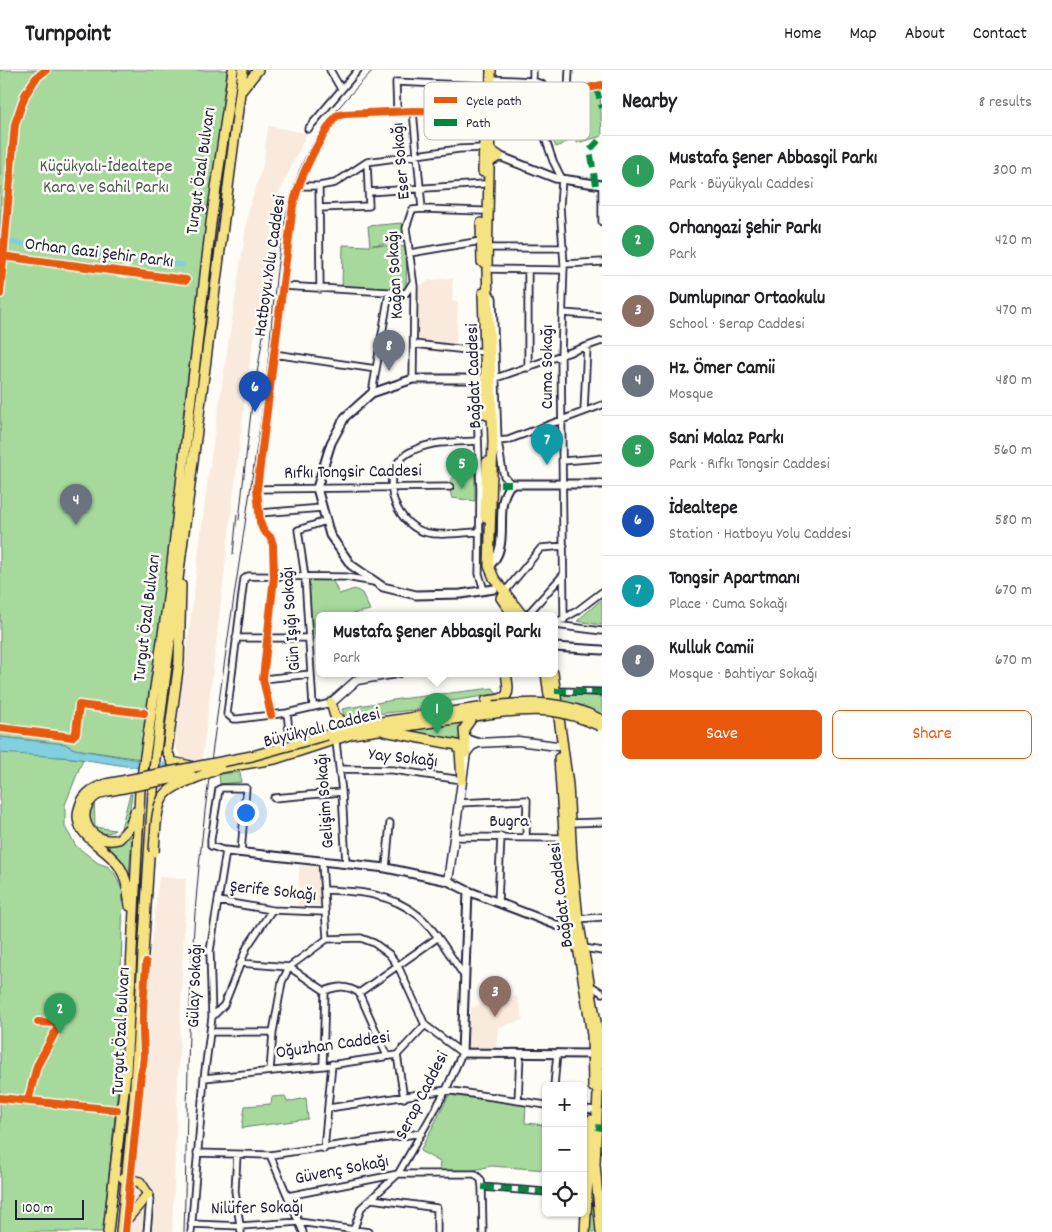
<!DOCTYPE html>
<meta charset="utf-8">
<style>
body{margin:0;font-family:Dekko,sans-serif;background:#f6f6f6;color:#202124}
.controls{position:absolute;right:15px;bottom:15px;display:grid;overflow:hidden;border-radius:8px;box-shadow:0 1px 4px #0004}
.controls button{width:45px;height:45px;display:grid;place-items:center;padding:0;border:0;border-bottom:1px solid #e0e0e0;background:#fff;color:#202124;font:25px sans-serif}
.scale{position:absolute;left:15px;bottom:12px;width:69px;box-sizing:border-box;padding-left:5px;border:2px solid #22223b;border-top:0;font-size:14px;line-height:18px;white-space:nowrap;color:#22223b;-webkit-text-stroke:4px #fdfcf7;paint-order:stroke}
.you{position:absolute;left:245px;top:742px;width:18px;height:18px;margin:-12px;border:4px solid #fff;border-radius:50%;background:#1a73e8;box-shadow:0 0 0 8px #1a73e833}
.badge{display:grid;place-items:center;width:32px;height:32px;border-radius:50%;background:#ea580c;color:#fff;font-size:16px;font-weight:700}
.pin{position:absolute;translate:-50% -41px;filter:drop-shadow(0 1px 2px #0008)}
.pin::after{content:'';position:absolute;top:26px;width:18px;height:15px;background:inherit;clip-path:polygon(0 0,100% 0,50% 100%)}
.popup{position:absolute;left:316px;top:542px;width:242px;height:65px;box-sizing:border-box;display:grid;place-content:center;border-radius:8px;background:#fff;filter:drop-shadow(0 1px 4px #0005);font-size:16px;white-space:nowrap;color:#757577}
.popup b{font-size:19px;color:#202124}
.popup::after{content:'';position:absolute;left:50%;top:100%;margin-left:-10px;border:10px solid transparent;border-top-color:#fff}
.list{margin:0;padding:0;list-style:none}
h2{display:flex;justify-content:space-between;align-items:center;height:65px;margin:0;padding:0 20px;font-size:21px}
h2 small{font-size:16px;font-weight:400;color:#757577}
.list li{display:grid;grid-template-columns:32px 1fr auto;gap:15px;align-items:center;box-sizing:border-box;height:70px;padding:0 20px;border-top:1px solid #e0e0e0}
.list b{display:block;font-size:19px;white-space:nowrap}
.list p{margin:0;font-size:16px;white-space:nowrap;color:#757577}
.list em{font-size:16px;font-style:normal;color:#757577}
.actions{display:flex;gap:10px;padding:15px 20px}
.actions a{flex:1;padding:11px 0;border:1px solid #ea580c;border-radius:8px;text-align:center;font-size:18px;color:#ea580c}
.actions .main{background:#ea580c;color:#fff}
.icon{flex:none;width:28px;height:28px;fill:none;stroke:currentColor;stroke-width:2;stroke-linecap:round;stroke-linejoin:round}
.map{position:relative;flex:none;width:602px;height:1162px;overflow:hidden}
header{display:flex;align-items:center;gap:30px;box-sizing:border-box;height:70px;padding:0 25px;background:#fff;border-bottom:1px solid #e0e0e0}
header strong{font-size:24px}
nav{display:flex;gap:28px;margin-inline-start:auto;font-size:18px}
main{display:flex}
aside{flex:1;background:#fff}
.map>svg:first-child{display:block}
.built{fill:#f9eadd}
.green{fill:#a6d99b;stroke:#647e6b}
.water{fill:#81cfdf;stroke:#5b8a9d}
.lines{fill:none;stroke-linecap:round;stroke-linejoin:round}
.canal{stroke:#81cfdf;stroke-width:5}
.minor-casing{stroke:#22223b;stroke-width:9}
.tertiary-casing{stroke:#22223b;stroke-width:11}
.secondary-casing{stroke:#22223b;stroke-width:11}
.primary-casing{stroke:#22223b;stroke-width:12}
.trunk-casing{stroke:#22223b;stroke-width:12}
.minor{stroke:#fdfcf7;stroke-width:5.5}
.tertiary{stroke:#fdfcf7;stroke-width:7}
.secondary{stroke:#fdfcf7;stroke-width:8}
.primary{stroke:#f5e382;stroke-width:9}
.trunk{stroke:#f5e382;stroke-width:9}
.rail{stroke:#22223b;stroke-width:1}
.trunk-bridge-casing{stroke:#22223b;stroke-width:12;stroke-linecap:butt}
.trunk-bridge{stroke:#f5e382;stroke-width:9}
.quiet{stroke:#00873e;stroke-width:6;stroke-dasharray:12 6;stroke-linecap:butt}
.cycleway-casing{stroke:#fdfcf7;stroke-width:11}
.cycleway{stroke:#e8590c;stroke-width:8}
.labels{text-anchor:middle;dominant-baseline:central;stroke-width:5;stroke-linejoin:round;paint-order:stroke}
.street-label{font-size:18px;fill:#22223b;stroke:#fdfcf7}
.park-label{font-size:18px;fill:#4a5958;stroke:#fdfcf7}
.key{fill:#fdfcf7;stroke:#bbbbbf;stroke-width:1}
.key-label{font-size:14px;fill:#22223b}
</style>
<header>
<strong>Turnpoint</strong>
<nav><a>Home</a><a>Map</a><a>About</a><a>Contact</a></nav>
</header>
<main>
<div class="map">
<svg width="602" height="1162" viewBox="0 0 602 1162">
<rect width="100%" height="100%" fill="#fdfcf7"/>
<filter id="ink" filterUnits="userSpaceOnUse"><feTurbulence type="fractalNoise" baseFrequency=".02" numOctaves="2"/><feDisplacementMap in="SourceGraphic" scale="10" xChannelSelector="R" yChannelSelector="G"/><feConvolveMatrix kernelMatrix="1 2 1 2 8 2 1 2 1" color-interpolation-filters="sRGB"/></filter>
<g filter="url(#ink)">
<!-- built -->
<path class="built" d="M268,56L307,63L279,123L248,303L202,691L186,690L178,683L175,674L208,407L249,138L263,95Z
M453,208L452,231H458L456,274L416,271L417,217L430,210Z
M299,796L320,797V835L298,836Z
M159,807L186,809L172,1162H127L142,1003L147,991L148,966L145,962L150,886Z
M517,926L523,950L498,957L496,980H467L471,937Z"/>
<!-- green -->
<path class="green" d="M0,0H227L184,336L167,511L141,689L74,679L65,674L0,667Z
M600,20L602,66L577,73L566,25Z
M568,49L573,69L556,77L548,59Z
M402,153L404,172L372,175L407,177L406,221L342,219L343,175L370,176L368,156Z
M457,400H475V431L452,428L448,415Z
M308,509H332L339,524L355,519L362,523L370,540L348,545H320L319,567L311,563Z
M602,529V555L577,551Z
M493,618L497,624L445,632L424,639L366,645L345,649L342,639L399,629Z
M560,623L602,627V646L560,631Z
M461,652L459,660L463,673L388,660Z
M6,682L83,689L65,735V757L76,776L98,793L109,797L115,804L123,822L118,1017L103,1162H0V683Z
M240,702L241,712L220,714L219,704Z
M130,724H132L128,751L120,762Z
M94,731L95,757L115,760C96,773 80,745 94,731Z
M132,766L129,805L119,788L98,771L118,773Z
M449,1025L526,1035L525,1053L546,1055V1100L491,1096L470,1101L439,1102L440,1092L420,1081Z
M285,1026L287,1032L306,1028L308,1049L242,1058L245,1036L271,1034L272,1027Z
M591,1132H596L599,1162H589Z"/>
<!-- water -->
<path class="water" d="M0,667L65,674L74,679L139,690L138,698L74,688L0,683Z"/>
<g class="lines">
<!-- canal -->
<path class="canal" d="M0,171L182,195
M138,694L175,695"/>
<!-- minor casing -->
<g class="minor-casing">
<path id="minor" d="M330,0L341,19
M533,0V11L542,14L545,27
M490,9L533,11
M568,22L569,0
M535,38L553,91L562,109L560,136L564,194L561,287L564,550
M413,41L422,139L482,141
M397,42L396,12L486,16
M308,59L358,0
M602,115V152
M298,116H319L335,113L367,92L459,79L483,78
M319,116L320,219
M369,122L483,114
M320,138L369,136L367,92
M488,178H564
M410,183L481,171
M564,194L602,192
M487,199L564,200
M282,216L406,223L413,212
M488,221L493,228L498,371L502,397L504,406L511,414
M563,243L602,246
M414,274L484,282
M274,284L376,299
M528,298V200
M413,309L414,216L406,158L412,140L422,139
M476,309L480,419L479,504L484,520
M493,309L602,271
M372,323L389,223
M584,341L587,277
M478,371C456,372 434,371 414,380C378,395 389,445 419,460C435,468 462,462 480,462
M498,371L508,370L602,335
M562,391L602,388
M257,419L450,417
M260,443L322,438
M504,523L541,478L564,476
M527,545L563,505
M554,554L577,541L602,522
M555,555L602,561
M236,568H309
M263,609L311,604
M555,621L602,622
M331,633L287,643L238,649H233L227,644L244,509L248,506L346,507L374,512
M313,636L305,507L298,460L326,451
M287,643L290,669
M271,645L263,609L274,507L273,475L271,468L263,460L260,452L257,419L293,135C302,101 316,74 336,46L344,44L413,41L503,42L535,38L545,27L602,15
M339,667L336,672L342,722L346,794
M340,699L393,700L462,710
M274,728L342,722
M458,733L527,730L526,766
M570,753L602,752
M455,767L564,768
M322,792L327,869
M386,798L390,753
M324,820C357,821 391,823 419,846C436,860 452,889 465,907
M218,831L272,840L324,842
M498,832L501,766
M578,849L602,847
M584,878L602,881
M240,893L289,897L325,921C338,916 347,915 359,923L387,986
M590,915L602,923
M359,923L437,868
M212,947L224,935L247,877L272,840
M210,962H273
M397,985L404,1028
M323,996L325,921
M270,1001L273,962L282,912L289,897L327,869L361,868L374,873L389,884L398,896L425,955L462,983L446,1020L398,1104L361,1138L353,1162
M204,1008L323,996L397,985L425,955
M554,1016L557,983
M518,1031L520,984
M329,1038L446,1020L546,1035
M583,1039L597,1040
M324,1079L332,994
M197,1083L270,1085L422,1063
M237,1085L235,1121L241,1162
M270,1085L303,1162
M482,1117L546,1122
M288,1126L398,1104H475L481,1110L482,1117L483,1162
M372,1129L437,1138V1162
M191,1154L241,1156L299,1152L369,1162
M147,1162L150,1129L148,1124
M191,1162L204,1008L212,947L210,881L226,781L211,776V769L219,719L222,718H246L241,783"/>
</g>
<!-- tertiary casing -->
<g class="tertiary-casing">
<path id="tertiary" d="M499,86L555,108L602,115
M486,309H413L372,323L345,347L331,373L317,418L330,465L351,495L383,517L416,525L461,524L494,519
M489,496C513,475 491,438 511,414H602
M554,577L602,580
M226,781L386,798L448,811L468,821L564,858L580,861
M468,821L462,983L594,984"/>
</g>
<!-- secondary casing -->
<g class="secondary-casing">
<path id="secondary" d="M331,633L357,610L398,603
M478,673L518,671L557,676
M448,811L466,683L472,676L478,673L466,669"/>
</g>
<!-- primary casing -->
<g class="primary-casing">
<path id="primary" d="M491,0L487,199L493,371L489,496L494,508L522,545
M487,78L499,86L489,92
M483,102L485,40
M481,153L482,192
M483,223L487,345
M485,447L487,392
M501,528L513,545
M546,603L551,640
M553,603L568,715L572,789L578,849L600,975L595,1094L601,1162
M559,688L567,807L592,965L593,1017
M585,1162L591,1050"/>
</g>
<!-- trunk casing -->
<g class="trunk-casing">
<path id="trunk" d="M242,20L258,0
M181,515L179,592L167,681L172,692L191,696
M486,631C510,629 510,626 506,603
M331,633L335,646L350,657
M384,661L457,675L460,681L462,710
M330,664L360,655L493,636
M466,683L464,659L474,645
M220,698L275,689L352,664L495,643
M106,714C94,718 84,723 80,736C69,765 106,776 119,796C127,808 128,822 130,836
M108,721C69,730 84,778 119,769L130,757L135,742
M122,1155L148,1124L140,1112L123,1108
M108,1162L126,1002L140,720L167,537L211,153L233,0
M121,1162L134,1032L155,689L243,0"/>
</g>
<!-- minor -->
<use href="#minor" class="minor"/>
<!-- tertiary -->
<use href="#tertiary" class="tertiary"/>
<!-- secondary -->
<use href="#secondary" class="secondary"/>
<!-- primary -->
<use href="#primary" class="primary"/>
<!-- trunk -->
<use href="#trunk" class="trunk"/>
<!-- rail -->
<path class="rail" d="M263,246L270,201
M239,450L251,342L267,240
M233,484L237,444
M184,1162C188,1040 187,917 199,796C214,649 238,502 260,355C265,320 269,284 272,248C277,198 281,148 299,101C315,61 344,31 373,0"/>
<!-- trunk-bridge casing -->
<g class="trunk-bridge-casing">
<path id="trunk-bridge" d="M493,636C534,631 564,631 602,650
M495,643C538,638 560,638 600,656
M106,714L252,686L327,665
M108,721L191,705
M154,782C158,712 160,724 220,698"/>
</g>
<!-- trunk-bridge -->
<use href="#trunk-bridge" class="trunk-bridge"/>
<!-- quiet -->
<path class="quiet" d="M596,17L602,38
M596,115L590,80L602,67
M500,414H511
M555,621L602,622
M596,1057L602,1058
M482,1117L546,1122
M583,1126H586"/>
<!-- cycleway casing -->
<g class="cycleway-casing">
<path id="cycleway" d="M9,187L186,210
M0,224L15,54L25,25L36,8L46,0
M271,645L263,609L274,507L273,475L271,468L263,460L260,452L257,419L293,135C302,101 316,74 336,46L344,44L413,41L503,42L535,38L545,27L602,15
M0,658L72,667L76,663L79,635L144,643
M0,1028L117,1040
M28,1031L37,996L60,953L38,952
M125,1162L141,1003C146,988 143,975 143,960C142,938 145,915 146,893"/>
</g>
<!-- cycleway -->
<use href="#cycleway" class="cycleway"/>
</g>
</g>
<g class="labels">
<!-- street labels -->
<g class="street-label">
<text transform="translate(402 91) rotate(-95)">Eser Sokağı</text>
<text transform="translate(202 101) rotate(-82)">Turgut Özal Bulvarı</text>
<text transform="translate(99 184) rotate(7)">Orhan Gazi Şehir Parkı</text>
<text transform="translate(271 196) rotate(-82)">Hatboyu Yolu Caddesi</text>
<text transform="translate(396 205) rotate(-93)">Kağan Sokağı</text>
<text transform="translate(548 297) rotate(-90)">Cuma Sokağı</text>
<text transform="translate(475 306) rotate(-92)">Bağdat Caddesi</text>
<text transform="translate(353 403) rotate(-1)">Rıfkı Tongsir Caddesi</text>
<text transform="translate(148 548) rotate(-83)">Turgut Özal Bulvarı</text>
<text transform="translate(292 549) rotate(-94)">Gün Işığı Sokağı</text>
<text transform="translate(322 659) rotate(-14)">Büyükyalı Caddesi</text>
<text transform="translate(403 689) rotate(6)">Yay Sokağı</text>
<text transform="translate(326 731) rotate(-94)">Gelişim Sokağı</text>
<text x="509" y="752">Bugra</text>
<text transform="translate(273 822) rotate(6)">Şerife Sokağı</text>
<text transform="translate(562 825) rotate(-97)">Bağdat Caddesi</text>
<text transform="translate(196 916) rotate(-88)">Gülay Sokağı</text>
<text transform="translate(122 961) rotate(-87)">Turgut Özal Bulvarı</text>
<text transform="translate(333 976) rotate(-8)">Oğuzhan Caddesi</text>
<text transform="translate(423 1026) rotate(-63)">Serap Caddesi</text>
<text transform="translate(342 1101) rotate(-11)">Güvenç Sokağı</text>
<text transform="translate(257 1139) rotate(-1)">Nilüfer Sokağı</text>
</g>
<!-- park labels -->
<g class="park-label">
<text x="106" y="97">Küçükyalı-İdealtepe<tspan x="106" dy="21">Kara ve Sahil Parkı</tspan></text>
</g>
</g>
<!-- legend -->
<rect x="424" y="12" width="166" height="58" rx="8" class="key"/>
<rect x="434" y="27" width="23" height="6" fill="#e8590c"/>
<rect x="434" y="49" width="23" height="7" fill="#00873e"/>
<g class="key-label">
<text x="466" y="35">Cycle path</text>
<text x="466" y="57">Path</text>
</g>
</svg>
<div class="controls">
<button>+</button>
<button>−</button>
<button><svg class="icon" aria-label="locate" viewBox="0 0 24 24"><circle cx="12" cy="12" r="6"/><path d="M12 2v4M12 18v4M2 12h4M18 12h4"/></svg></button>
</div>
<div class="scale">100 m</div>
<div class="you"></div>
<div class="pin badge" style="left:437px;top:664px;background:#2e9e5b">1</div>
<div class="popup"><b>Mustafa Şener Abbasgil Parkı</b>Park</div>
<div class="pin badge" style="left:60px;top:964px;background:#2e9e5b">2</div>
<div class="pin badge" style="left:495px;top:947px;background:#8d6e63">3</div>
<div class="pin badge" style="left:76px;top:455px;background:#6b7280">4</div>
<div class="pin badge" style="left:462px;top:419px;background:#2e9e5b">5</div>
<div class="pin badge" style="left:255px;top:342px;background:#1a4fb4">6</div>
<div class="pin badge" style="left:547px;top:395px;background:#0f9aa8">7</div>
<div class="pin badge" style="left:389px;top:301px;background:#6b7280">8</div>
</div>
<aside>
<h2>Nearby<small>8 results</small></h2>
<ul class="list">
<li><span class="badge" style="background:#2e9e5b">1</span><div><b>Mustafa Şener Abbasgil Parkı</b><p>Park · Büyükyalı Caddesi</p></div><em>300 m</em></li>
<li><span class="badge" style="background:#2e9e5b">2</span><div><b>Orhangazi Şehir Parkı</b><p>Park</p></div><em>420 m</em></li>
<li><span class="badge" style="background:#8d6e63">3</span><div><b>Dumlupınar Ortaokulu</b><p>School · Serap Caddesi</p></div><em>470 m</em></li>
<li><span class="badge" style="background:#6b7280">4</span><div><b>Hz. Ömer Camii</b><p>Mosque</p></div><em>480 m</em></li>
<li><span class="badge" style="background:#2e9e5b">5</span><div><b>Sani Malaz Parkı</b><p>Park · Rıfkı Tongsir Caddesi</p></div><em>560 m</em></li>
<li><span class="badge" style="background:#1a4fb4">6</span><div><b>İdealtepe</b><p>Station · Hatboyu Yolu Caddesi</p></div><em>580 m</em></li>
<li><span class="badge" style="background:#0f9aa8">7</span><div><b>Tongsir Apartmanı</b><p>Place · Cuma Sokağı</p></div><em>670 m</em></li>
<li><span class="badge" style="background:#6b7280">8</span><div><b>Kulluk Camii</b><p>Mosque · Bahtiyar Sokağı</p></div><em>670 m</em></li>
</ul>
<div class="actions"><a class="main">Save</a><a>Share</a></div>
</aside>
</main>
